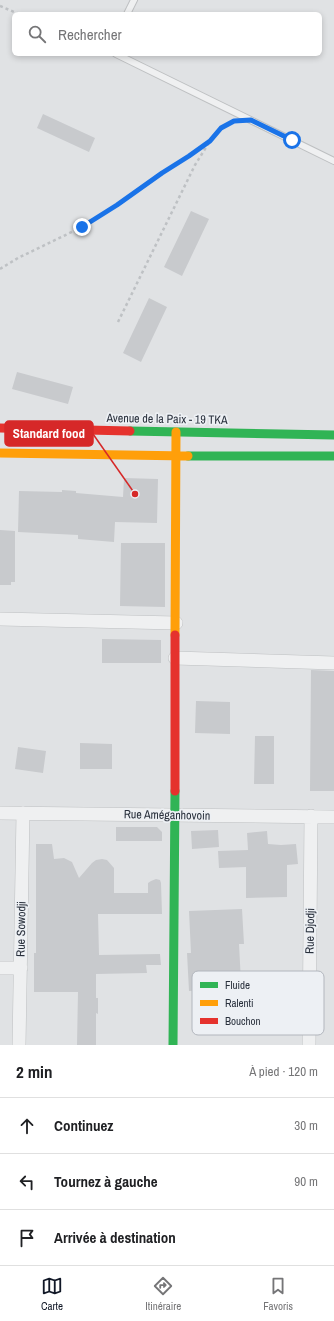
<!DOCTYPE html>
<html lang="fr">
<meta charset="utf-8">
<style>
body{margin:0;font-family:"Archivo Narrow",sans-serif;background:#f2f2f2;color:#202124}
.stop{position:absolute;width:12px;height:12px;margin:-9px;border:3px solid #1a73e8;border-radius:50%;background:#fff}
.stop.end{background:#1a73e8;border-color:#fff;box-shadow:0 1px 4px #0008}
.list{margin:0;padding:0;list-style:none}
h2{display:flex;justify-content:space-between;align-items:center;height:52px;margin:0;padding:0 16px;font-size:17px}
h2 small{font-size:13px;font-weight:400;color:#757577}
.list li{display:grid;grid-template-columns:26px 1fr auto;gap:12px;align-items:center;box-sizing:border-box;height:56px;padding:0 16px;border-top:1px solid #e0e0e0}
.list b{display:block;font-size:15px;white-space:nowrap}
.list em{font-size:13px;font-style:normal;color:#757577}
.icon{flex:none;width:22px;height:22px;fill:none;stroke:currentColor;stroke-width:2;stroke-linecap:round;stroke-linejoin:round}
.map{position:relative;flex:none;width:334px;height:1045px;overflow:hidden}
.search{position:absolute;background:#fff;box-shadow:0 2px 6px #0003;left:12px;right:12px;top:12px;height:44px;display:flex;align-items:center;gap:10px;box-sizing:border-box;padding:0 14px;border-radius:6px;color:#757577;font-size:15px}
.sheet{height:220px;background:#fff}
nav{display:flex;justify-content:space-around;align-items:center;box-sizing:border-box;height:56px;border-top:1px solid #e0e0e0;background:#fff;font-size:11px;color:#757577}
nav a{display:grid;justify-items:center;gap:2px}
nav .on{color:#111827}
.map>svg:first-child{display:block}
.building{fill:#c8cacd}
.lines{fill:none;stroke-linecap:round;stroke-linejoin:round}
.lane-casing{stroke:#bec0c2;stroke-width:8}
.street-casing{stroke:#bec0c2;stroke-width:14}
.path{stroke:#bec1c4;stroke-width:2.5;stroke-dasharray:3 3;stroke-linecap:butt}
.lane{stroke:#eff0f1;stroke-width:6}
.street{stroke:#eff0f1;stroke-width:13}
.fast{stroke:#30b455;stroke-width:9}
.slow{stroke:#ff9f0a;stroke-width:9}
.jam{stroke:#e5322d;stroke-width:9}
.route{stroke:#1a73e8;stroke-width:5}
.labels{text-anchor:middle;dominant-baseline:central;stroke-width:3.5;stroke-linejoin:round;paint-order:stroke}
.street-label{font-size:12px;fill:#29303c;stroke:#edf0f4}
.key{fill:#edf0f4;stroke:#b2b6bd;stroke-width:1}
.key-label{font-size:11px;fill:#29303c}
.leader{fill:none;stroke:#d62828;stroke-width:1.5}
.callout-dot{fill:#d62828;stroke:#edf0f4;stroke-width:1.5}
.callout{fill:#d62828;stroke:#d62828;stroke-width:1.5}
.callout-label{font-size:13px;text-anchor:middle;font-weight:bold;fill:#fff}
</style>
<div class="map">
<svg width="334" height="1045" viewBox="0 0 334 1045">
<rect width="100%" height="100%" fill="#e0e2e4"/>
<!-- building -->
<path class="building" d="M43,114L95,138L89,152L37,128Z
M191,211L209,219L182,276L164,267Z
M149,298L167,307L141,362L123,353Z
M17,372L73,387L68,404L12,389Z
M124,478L158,479L157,523L115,522L114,542L78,539V535L18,532L19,491L62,492V490L76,491V493L123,497Z
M0,530L15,531V582H11V585H0Z
M121,543H165V607L120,606Z
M102,639L161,640V663H102Z
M311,670L334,671V791H310Z
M196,701L230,702V734L195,733Z
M255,736H274V784H254Z
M80,743L112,744V769H80Z
M18,747L46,751L43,773L15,769Z
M116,827H157L162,832V841H116Z
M218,830L219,847L192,849L191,831Z
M267,831L268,844L281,845L296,844L298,864L287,865V897L246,898V867L219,868L218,851L248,850L247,833Z
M36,844H52L54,859L64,858L72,862L79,878L92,863L96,860L102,859L107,860L114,868V893H148V883L151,881L156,879L160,880L161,883L162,914H98L99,955L160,954L161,965H146L147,973L96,974V998H98V1014L96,1013V1045H77L78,992H34V953H36Z
M242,909L244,944H239L241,982L226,983V989L189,991L187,953H191L189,911Z"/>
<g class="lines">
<!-- lane casing -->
<g class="lane-casing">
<path id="lane" d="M127,14L134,0
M116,54L334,161"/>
</g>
<!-- street casing -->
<g class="street-casing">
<path id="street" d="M0,619L176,623
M175,658L334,663
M0,813L334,817
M0,968H21
M19,1045L23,813
M309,1045L311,816"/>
</g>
<!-- path -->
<path class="path" d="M0,6L19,14
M0,269L18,258L82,227L117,205L208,142
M118,322L195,165L210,141L221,128L232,122"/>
<!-- lane -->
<use href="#lane" class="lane"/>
<!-- street -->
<use href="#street" class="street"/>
<!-- fast -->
<path class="fast" d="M130,431L334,435
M188,456H334
M173,1045L175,791"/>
<!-- slow -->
<path class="slow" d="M0,453L188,456
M175,635L176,432"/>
<!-- jam -->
<path class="jam" d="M0,428L130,431
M175,791V635"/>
</g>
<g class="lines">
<!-- route -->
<path class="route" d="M82,227L117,205L162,173L189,156L210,141L221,128L234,121L251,120L292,140"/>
</g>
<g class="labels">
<!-- street labels -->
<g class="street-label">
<text transform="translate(167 419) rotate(1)">Avenue de la Paix - 19 TKA</text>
<text transform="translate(167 815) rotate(1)">Rue Améganhovoin</text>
<text transform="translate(21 929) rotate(-89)">Rue Sowodji</text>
<text transform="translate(310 931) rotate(-89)">Rue Djodji</text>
</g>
</g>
<!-- legend -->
<rect x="192" y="971" width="132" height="64" rx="6" class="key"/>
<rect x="200" y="982" width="18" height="6" fill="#30b455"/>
<rect x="200" y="1000" width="18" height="6" fill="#ff9f0a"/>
<rect x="200" y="1018" width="18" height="6" fill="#e5322d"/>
<g class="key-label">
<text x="225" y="989">Fluide</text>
<text x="225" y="1007">Ralenti</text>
<text x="225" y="1025">Bouchon</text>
</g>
<!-- callouts -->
<path class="leader" d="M135 494L93 434"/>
<circle class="callout-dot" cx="135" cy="494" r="4"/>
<rect class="callout" x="5" y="421" width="88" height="25" rx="4"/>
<g class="callout-label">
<text x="49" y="438">Standard food</text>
</g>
</svg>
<div class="stop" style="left:292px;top:140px"></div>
<div class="stop end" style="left:82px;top:227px"></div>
<div class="search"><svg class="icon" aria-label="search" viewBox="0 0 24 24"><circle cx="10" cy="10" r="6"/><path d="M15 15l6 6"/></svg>Rechercher</div>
</div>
<section class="sheet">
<h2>2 min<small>À pied · 120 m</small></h2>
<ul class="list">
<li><svg class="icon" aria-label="ahead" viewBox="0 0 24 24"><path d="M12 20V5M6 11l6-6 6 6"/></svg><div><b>Continuez</b></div><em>30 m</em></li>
<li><svg class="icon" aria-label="left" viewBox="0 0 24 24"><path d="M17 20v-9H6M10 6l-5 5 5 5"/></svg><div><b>Tournez à gauche</b></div><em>90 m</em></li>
<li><svg class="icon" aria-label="arrive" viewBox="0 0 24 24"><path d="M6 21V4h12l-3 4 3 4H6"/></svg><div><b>Arrivée à destination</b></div></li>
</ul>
</section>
<nav>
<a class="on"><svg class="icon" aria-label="map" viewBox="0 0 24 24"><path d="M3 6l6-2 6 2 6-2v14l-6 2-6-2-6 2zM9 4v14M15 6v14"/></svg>Carte</a>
<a><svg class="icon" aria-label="directions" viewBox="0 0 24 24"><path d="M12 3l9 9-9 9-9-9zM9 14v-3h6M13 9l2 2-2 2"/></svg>Itinéraire</a>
<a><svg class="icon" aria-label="saved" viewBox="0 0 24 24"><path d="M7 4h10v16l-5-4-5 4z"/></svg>Favoris</a>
</nav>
